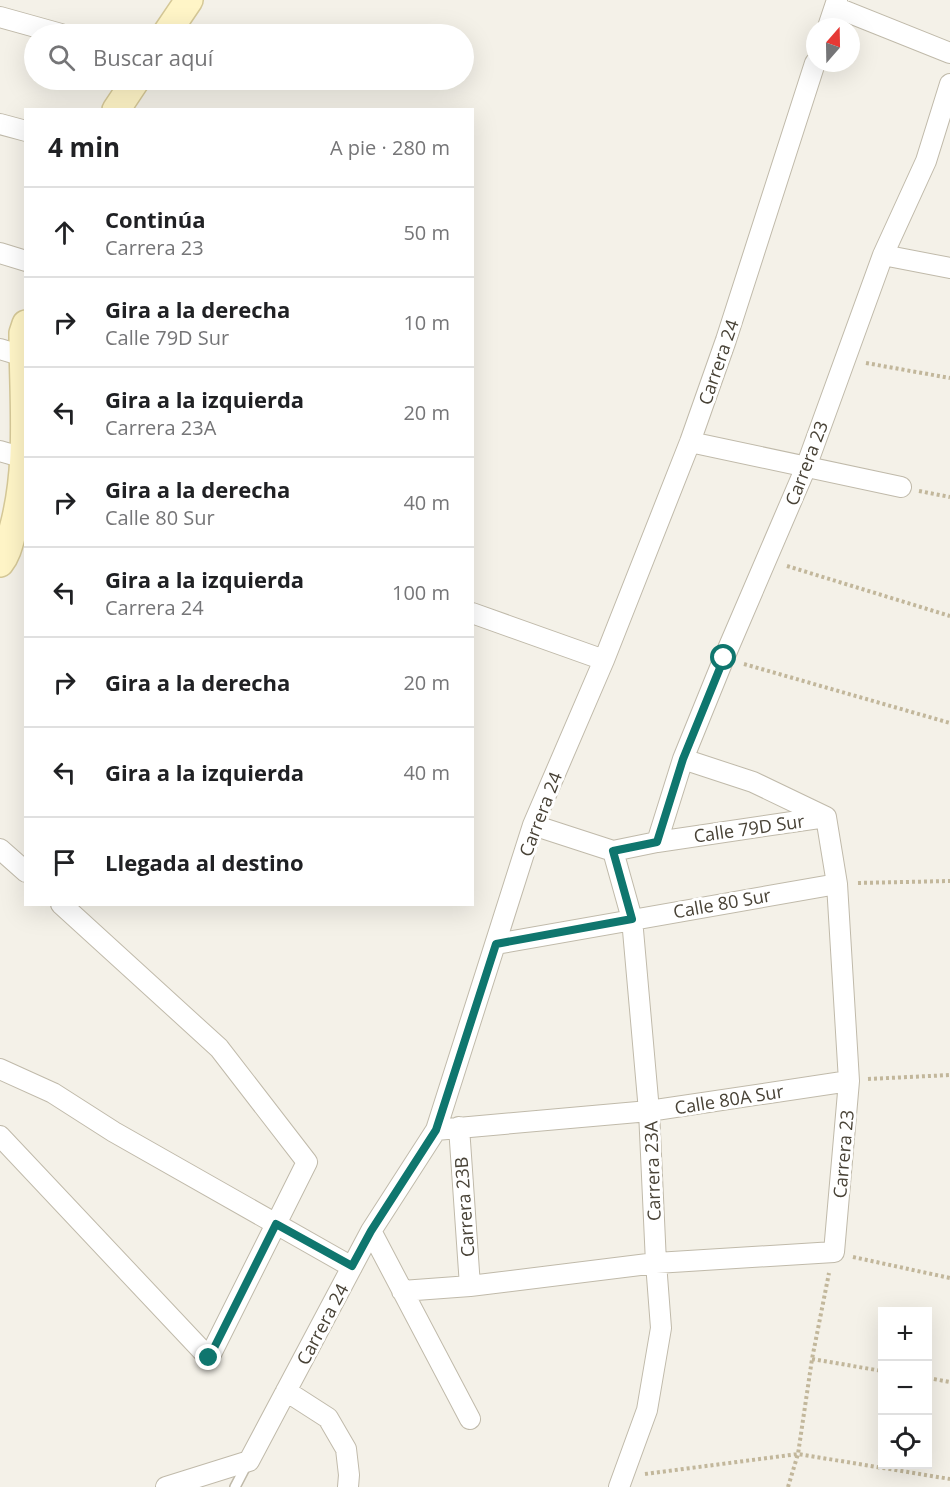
<!DOCTYPE html>
<html lang="es">
<meta charset="utf-8">
<style>
body{margin:0;font-family:"Open Sans",sans-serif;background:#f6f6f6;color:#202124}
.controls{position:absolute;right:18px;bottom:18px;display:grid;overflow:hidden;border-radius:0px;box-shadow:0 6px 24px #0002}
.controls button{width:54px;height:54px;display:grid;place-items:center;padding:0;border:0;border-bottom:2px solid #e0e0e0;background:#fff;color:#202124;font:30px sans-serif}
.compass{position:absolute;left:806px;top:18px;width:54px;height:54px;border-radius:50%;background:#fff;box-shadow:0 6px 24px #0002;rotate:20deg}
.stop{position:absolute;width:18px;height:18px;margin:-14px;border:4px solid #0f766e;border-radius:50%;background:#fff}
.stop.end{background:#0f766e;border-color:#fff;box-shadow:0 2px 6px #0008}
.list{margin:0;padding:0;list-style:none}
h2{display:flex;justify-content:space-between;align-items:center;height:78px;margin:0;padding:0 24px;font-size:26px}
h2 small{font-size:20px;font-weight:400;color:#757577}
.list li{display:grid;grid-template-columns:39px 1fr auto;gap:18px;align-items:center;box-sizing:border-box;height:90px;padding:0 24px;border-top:2px solid #e0e0e0}
.list b{display:block;font-size:22px;white-space:nowrap}
.list p{margin:0;font-size:20px;white-space:nowrap;color:#757577}
.list em{font-size:20px;font-style:normal;color:#757577}
.icon{flex:none;width:33px;height:33px;fill:none;stroke:currentColor;stroke-width:2;stroke-linecap:round;stroke-linejoin:round}
.map{position:relative;flex:none;width:950px;height:1487px;overflow:hidden}
.search{position:absolute;background:#fff;box-shadow:0 6px 24px #0002;left:24px;top:24px;width:450px;height:66px;display:flex;align-items:center;gap:15px;box-sizing:border-box;padding:0 21px;border-radius:33px;color:#757577;font-size:22px}
.panel{position:absolute;background:#fff;box-shadow:0 6px 24px #0002;left:24px;top:108px;width:450px;height:798px;border-radius:0px}
.map>svg:first-child{display:block}
.lines{fill:none;stroke-linecap:round;stroke-linejoin:round}
.lane-casing{stroke:#c0baaa;stroke-width:12}
.street-casing{stroke:#c0baaa;stroke-width:22}
.secondary-casing{stroke:#d5c897;stroke-width:30}
.path{stroke:#c2b79b;stroke-width:4;stroke-dasharray:3 3;stroke-linecap:butt}
.lane{stroke:#fff;stroke-width:9}
.street{stroke:#fff;stroke-width:20}
.secondary{stroke:#fff5c7;stroke-width:27}
.route{stroke:#0f766e;stroke-width:8}
.labels{text-anchor:middle;dominant-baseline:central;stroke-width:6;stroke-linejoin:round;paint-order:stroke}
.street-label{font-size:18px;fill:#484236;stroke:#fff}
</style>
<div class="map">
<svg width="950" height="1487" viewBox="0 0 950 1487">
<rect width="100%" height="100%" fill="#f4f1e8"/>
<g class="lines">
<!-- lane casing -->
<g class="lane-casing">
<path id="lane" d="M235,1487L248,1462"/>
</g>
<!-- street casing -->
<g class="street-casing">
<path id="street" d="M835,7L950,53
M0,17L61,34
M828,27L837,0
M0,124L26,131
M0,253L26,261
M883,255L950,268
M0,349L23,356
M690,442L901,487
M0,451L24,458
M472,613L604,660
M683,759L753,782L826,817
M533,825L613,851L657,842L826,817
M657,842L683,759L724,658L806,467L883,255L926,161L950,84
M0,849L26,872
M613,851L632,919L649,1111L656,1263L661,1328L647,1410L619,1487
M496,944L837,884
M0,1069L53,1093L114,1132L352,1267
M459,1127L470,1286
M436,1130L649,1111L849,1081
M0,1136L209,1358L307,1162L219,1048L61,904
M371,1231L470,1419
M402,1291L470,1286L656,1263L834,1252L849,1081L837,884L826,817
M286,1391L328,1418L346,1449L349,1475L348,1487
M166,1487L249,1461L371,1231L436,1130L533,825L604,660L690,442L726,340L815,63"/>
</g>
<!-- secondary casing -->
<g class="secondary-casing">
<path id="secondary" d="M166,34L189,0
M116,110L136,80
M0,563C7,554 9,544 12,533C31,468 23,400 23,333L26,324"/>
</g>
<!-- path -->
<path class="path" d="M866,363L950,378
M919,491L950,497
M787,566L950,616
M744,664L950,723
M858,883L950,881
M868,1079L950,1075
M853,1257L950,1278
M812,1359L882,1371
M928,1378L950,1382
M645,1474L798,1454L950,1479
M788,1487L798,1454L812,1359L829,1273"/>
<!-- lane -->
<use href="#lane" class="lane"/>
<!-- street -->
<use href="#street" class="street"/>
<!-- secondary -->
<use href="#secondary" class="secondary"/>
</g>
<g class="lines">
<!-- route -->
<path class="route" d="M209,1358L276,1224L352,1266L371,1231L436,1130L496,944L632,919L613,851L657,842L683,759L724,658"/>
</g>
<g class="labels">
<!-- street labels -->
<g class="street-label">
<text transform="translate(718 362) rotate(-71)">Carrera 24</text>
<text transform="translate(806 463) rotate(-69)">Carrera 23</text>
<text transform="translate(540 814) rotate(-69)">Carrera 24</text>
<text transform="translate(749 828) rotate(-8)">Calle 79D Sur</text>
<text transform="translate(722 903) rotate(-10)">Calle 80 Sur</text>
<text transform="translate(729 1099) rotate(-9)">Calle 80A Sur</text>
<text transform="translate(843 1154) rotate(-85)">Carrera 23</text>
<text transform="translate(652 1171) rotate(-92)">Carrera 23A</text>
<text transform="translate(464 1207) rotate(-94)">Carrera 23B</text>
<text transform="translate(322 1324) rotate(-62)">Carrera 24</text>
</g>
</g>
</svg>
<div class="controls">
<button>+</button>
<button>−</button>
<button><svg class="icon" aria-label="locate" viewBox="0 0 24 24"><circle cx="12" cy="12" r="6"/><path d="M12 2v4M12 18v4M2 12h4M18 12h4"/></svg></button>
</div>
<svg class="compass" viewBox="-18 -18 36 36"><path d="M0-13l5 13h-10z" fill="#e53935"/><path d="M0 13l5-13h-10z" fill="#757577"/></svg>
<div class="stop" style="left:724px;top:658px"></div>
<div class="stop end" style="left:209px;top:1358px"></div>
<div class="search"><svg class="icon" aria-label="search" viewBox="0 0 24 24"><circle cx="10" cy="10" r="6"/><path d="M15 15l6 6"/></svg>Buscar aquí</div>
<section class="panel">
<h2>4 min<small>A pie · 280 m</small></h2>
<ul class="list">
<li><svg class="icon" aria-label="ahead" viewBox="0 0 24 24"><path d="M12 20V5M6 11l6-6 6 6"/></svg><div><b>Continúa</b><p>Carrera 23</p></div><em>50 m</em></li>
<li><svg class="icon" aria-label="right" viewBox="0 0 24 24"><path d="M7 20v-9h11M14 6l5 5-5 5"/></svg><div><b>Gira a la derecha</b><p>Calle 79D Sur</p></div><em>10 m</em></li>
<li><svg class="icon" aria-label="left" viewBox="0 0 24 24"><path d="M17 20v-9H6M10 6l-5 5 5 5"/></svg><div><b>Gira a la izquierda</b><p>Carrera 23A</p></div><em>20 m</em></li>
<li><svg class="icon" aria-label="right" viewBox="0 0 24 24"><path d="M7 20v-9h11M14 6l5 5-5 5"/></svg><div><b>Gira a la derecha</b><p>Calle 80 Sur</p></div><em>40 m</em></li>
<li><svg class="icon" aria-label="left" viewBox="0 0 24 24"><path d="M17 20v-9H6M10 6l-5 5 5 5"/></svg><div><b>Gira a la izquierda</b><p>Carrera 24</p></div><em>100 m</em></li>
<li><svg class="icon" aria-label="right" viewBox="0 0 24 24"><path d="M7 20v-9h11M14 6l5 5-5 5"/></svg><div><b>Gira a la derecha</b></div><em>20 m</em></li>
<li><svg class="icon" aria-label="left" viewBox="0 0 24 24"><path d="M17 20v-9H6M10 6l-5 5 5 5"/></svg><div><b>Gira a la izquierda</b></div><em>40 m</em></li>
<li><svg class="icon" aria-label="arrive" viewBox="0 0 24 24"><path d="M6 21V4h12l-3 4 3 4H6"/></svg><div><b>Llegada al destino</b></div></li>
</ul>
</section>
</div>
